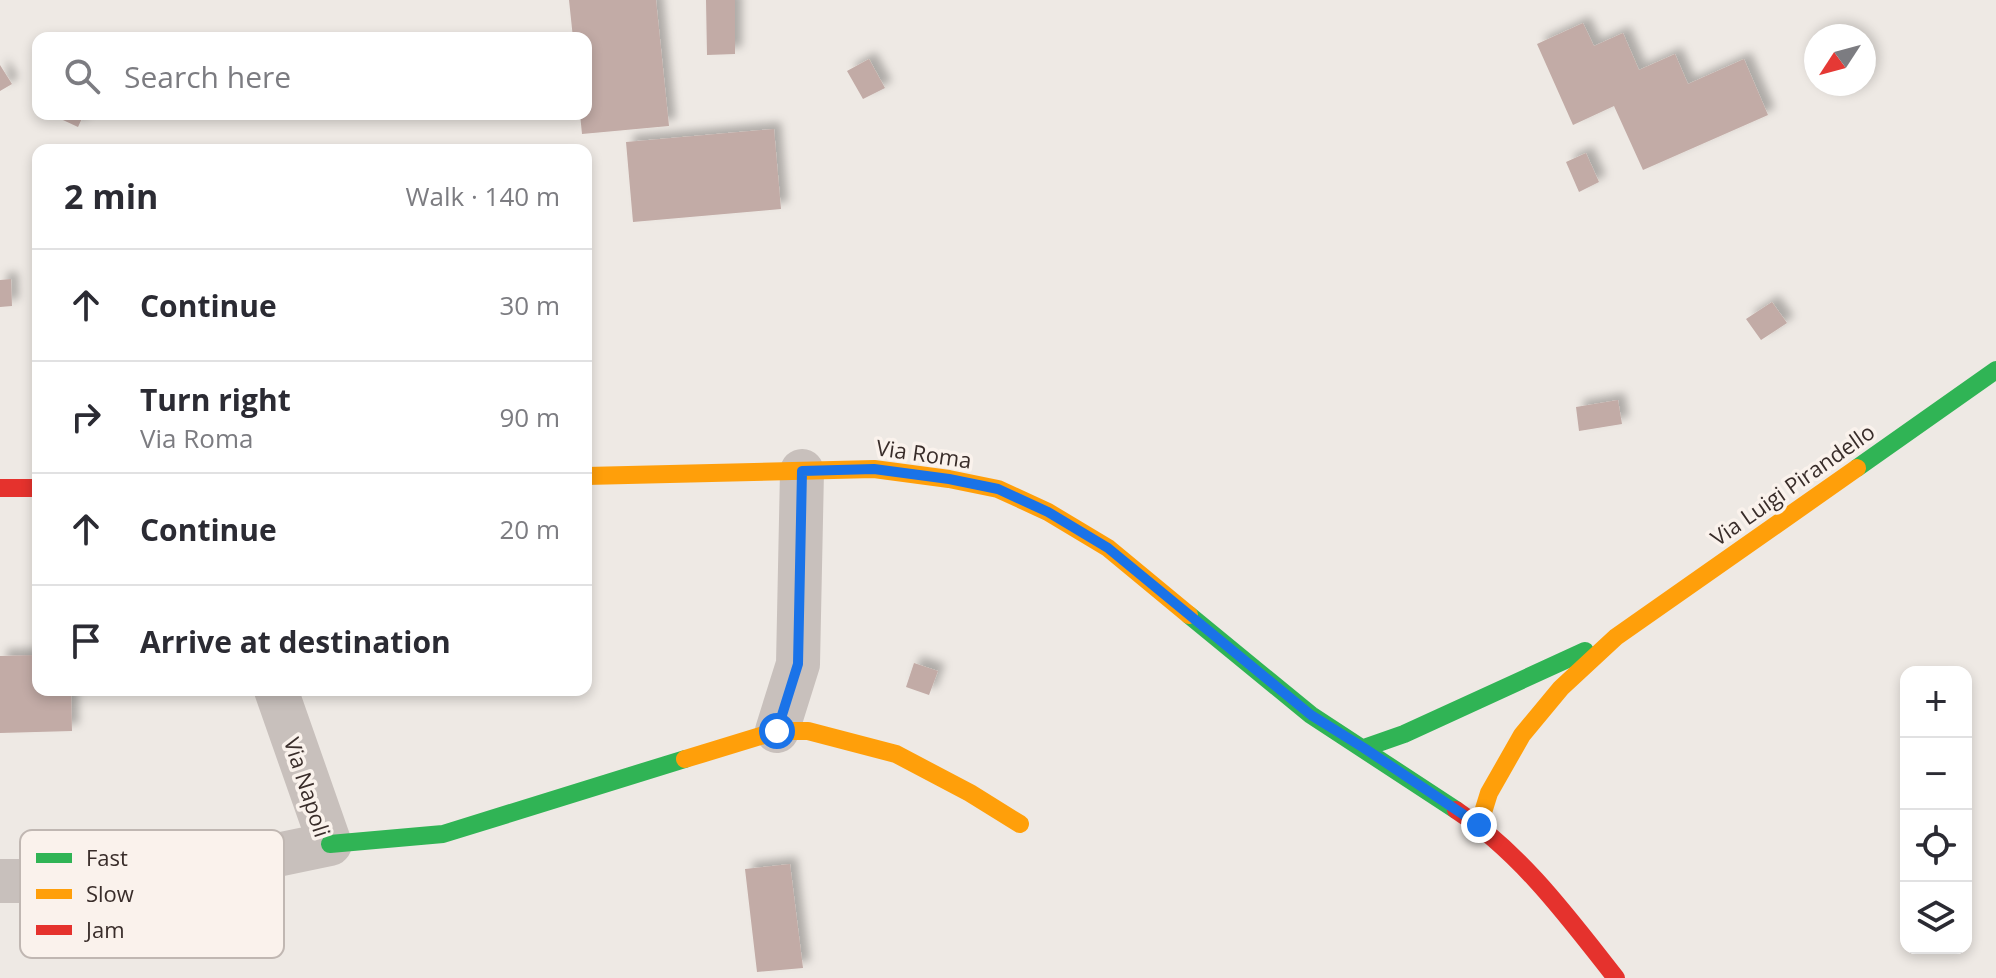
<!DOCTYPE html>
<meta charset="utf-8">
<style>
body{margin:0;font-family:"Open Sans",sans-serif;background:#f7f7f7;color:#2b2b33}
.controls{position:absolute;right:24px;bottom:24px;display:grid;overflow:hidden;border-radius:16px;box-shadow:0 4px 12px #0003}
.controls button{width:72px;height:72px;display:grid;place-items:center;padding:0;border:0;border-bottom:2px solid #e1e1e2;background:#fff;color:#2b2b33;font:40px sans-serif}
.compass{position:absolute;left:1804px;top:24px;width:72px;height:72px;border-radius:50%;background:#fff;box-shadow:0 4px 12px #0003;rotate:234deg}
.stop{position:absolute;width:24px;height:24px;margin:-18px;border:6px solid #1a73e8;border-radius:50%;background:#fff}
.stop.end{background:#1a73e8;border-color:#fff;box-shadow:0 2px 8px #0008}
.list{margin:0;padding:0;list-style:none}
h2{display:flex;justify-content:space-between;align-items:center;height:104px;margin:0;padding:0 32px;font-size:34px}
h2 small{font-size:26px;font-weight:400;color:#7c7c81}
.list li{display:grid;grid-template-columns:52px 1fr auto;gap:24px;align-items:center;box-sizing:border-box;height:112px;padding:0 32px;border-top:2px solid #e1e1e2}
.list b{display:block;font-size:30px;white-space:nowrap}
.list p{margin:0;font-size:26px;white-space:nowrap;color:#7c7c81}
.list em{font-size:26px;font-style:normal;color:#7c7c81}
.icon{flex:none;width:44px;height:44px;fill:none;stroke:currentColor;stroke-width:2;stroke-linecap:round;stroke-linejoin:round}
.map{position:relative;flex:none;width:1996px;height:978px;overflow:hidden}
.search{position:absolute;background:#fff;box-shadow:0 4px 12px #0003;left:32px;top:32px;width:560px;height:88px;display:flex;align-items:center;gap:20px;box-sizing:border-box;padding:0 28px;border-radius:16px;color:#7c7c81;font-size:30px}
.panel{position:absolute;background:#fff;box-shadow:0 4px 12px #0003;left:32px;top:144px;width:560px;height:552px;border-radius:16px}
.map>svg:first-child{display:block}
.building{fill:#c2aba6;filter:url(#shadow)}
.lines{fill:none;stroke-linecap:round;stroke-linejoin:round}
.street{stroke:#c8c0bc;stroke-width:44}
.fast{stroke:#30b455;stroke-width:18}
.slow{stroke:#ff9f0a;stroke-width:18}
.jam{stroke:#e5322d;stroke-width:18}
.route{stroke:#1a73e8;stroke-width:10}
.labels{text-anchor:middle;dominant-baseline:central;stroke-width:7;stroke-linejoin:round;paint-order:stroke}
.street-label{font-size:22px;fill:#392d2a;stroke:#faf2ec}
.key{fill:#faf2ec;stroke:#c0b7b2;stroke-width:2}
.key-label{font-size:22px;fill:#392d2a}
</style>
<div class="map">
<svg width="1996" height="978" viewBox="0 0 1996 978">
<defs>
<filter id="shadow"><feDropShadow dx="7" dy="-7" stdDeviation="4" flood-color="#0004"/></filter>
</defs>
<rect width="100%" height="100%" fill="#eee9e4"/>
<!-- building -->
<path class="building" d="M569,0H656L669,126L582,134L580,114H586V38H573Z
M706,0H735V54L707,55Z
M1583,23L1594,46L1623,33L1639,70L1675,54L1688,84L1744,59L1768,115L1643,170L1614,106L1573,125L1537,44Z
M869,59L885,88L863,99L847,71Z
M0,65L12,84L0,91Z
M50,114H84L78,127Z
M774,129L781,209L633,222L626,142Z
M1586,153L1599,182L1579,192L1566,162Z
M11,279L12,306L0,307V280Z
M1772,302L1787,323L1761,340L1746,319Z
M1618,400L1622,424L1579,431L1576,407Z
M38,655V690H71L72,731L0,733V656Z
M914,663L938,671L929,695L906,687Z
M790,864L803,968L757,972L745,869Z"/>
<g class="lines">
<!-- street -->
<path class="street" d="M777,731L798,664L802,471
M0,881H92L199,871L330,844L276,690"/>
<!-- fast -->
<path class="fast" d="M1857,468L1996,370
M1189,615L1311,715L1456,810
M1364,748L1404,734L1585,651
M330,844L443,834L685,759"/>
<!-- slow -->
<path class="slow" d="M586,476L874,469L949,479L998,489L1048,512L1108,548L1189,615
M685,759L777,731H808L896,754L970,793L1020,824
M1479,825L1489,793L1522,735L1561,688L1616,637L1857,468"/>
<!-- jam -->
<path class="jam" d="M0,488H38
M1456,810C1521,853 1568,917 1616,978"/>
</g>
<g class="lines">
<!-- route -->
<path class="route" d="M777,731L798,664L802,471L874,469L949,479L998,489L1048,512L1108,548L1311,715L1364,748L1479,825"/>
</g>
<g class="labels">
<!-- street labels -->
<g class="street-label">
<text transform="translate(924 453) rotate(8)">Via Roma</text>
<text transform="translate(1792 484) rotate(-35)">Via Luigi Pirandello</text>
<text transform="translate(308 787) rotate(72)">Via Napoli</text>
</g>
</g>
<!-- legend -->
<rect x="20" y="830" width="264" height="128" rx="12" class="key"/>
<rect x="36" y="853" width="36" height="10" fill="#30b455"/>
<rect x="36" y="889" width="36" height="10" fill="#ff9f0a"/>
<rect x="36" y="925" width="36" height="10" fill="#e5322d"/>
<g class="key-label">
<text x="86" y="866">Fast</text>
<text x="86" y="902">Slow</text>
<text x="86" y="938">Jam</text>
</g>
</svg>
<div class="controls">
<button>+</button>
<button>−</button>
<button><svg class="icon" aria-label="locate" viewBox="0 0 24 24"><circle cx="12" cy="12" r="6"/><path d="M12 2v4M12 18v4M2 12h4M18 12h4"/></svg></button>
<button><svg class="icon" aria-label="layers" viewBox="0 0 24 24"><path d="M12 4l9 5-9 5-9-5zM3 14l9 5 9-5"/></svg></button>
</div>
<svg class="compass" viewBox="-18 -18 36 36"><path d="M0-13l5 13h-10z" fill="#e53935"/><path d="M0 13l5-13h-10z" fill="#7c7c81"/></svg>
<div class="stop" style="left:777px;top:731px"></div>
<div class="stop end" style="left:1479px;top:825px"></div>
<div class="search"><svg class="icon" aria-label="search" viewBox="0 0 24 24"><circle cx="10" cy="10" r="6"/><path d="M15 15l6 6"/></svg>Search here</div>
<section class="panel">
<h2>2 min<small>Walk · 140 m</small></h2>
<ul class="list">
<li><svg class="icon" aria-label="ahead" viewBox="0 0 24 24"><path d="M12 20V5M6 11l6-6 6 6"/></svg><div><b>Continue</b></div><em>30 m</em></li>
<li><svg class="icon" aria-label="right" viewBox="0 0 24 24"><path d="M7 20v-9h11M14 6l5 5-5 5"/></svg><div><b>Turn right</b><p>Via Roma</p></div><em>90 m</em></li>
<li><svg class="icon" aria-label="ahead" viewBox="0 0 24 24"><path d="M12 20V5M6 11l6-6 6 6"/></svg><div><b>Continue</b></div><em>20 m</em></li>
<li><svg class="icon" aria-label="arrive" viewBox="0 0 24 24"><path d="M6 21V4h12l-3 4 3 4H6"/></svg><div><b>Arrive at destination</b></div></li>
</ul>
</section>
</div>
